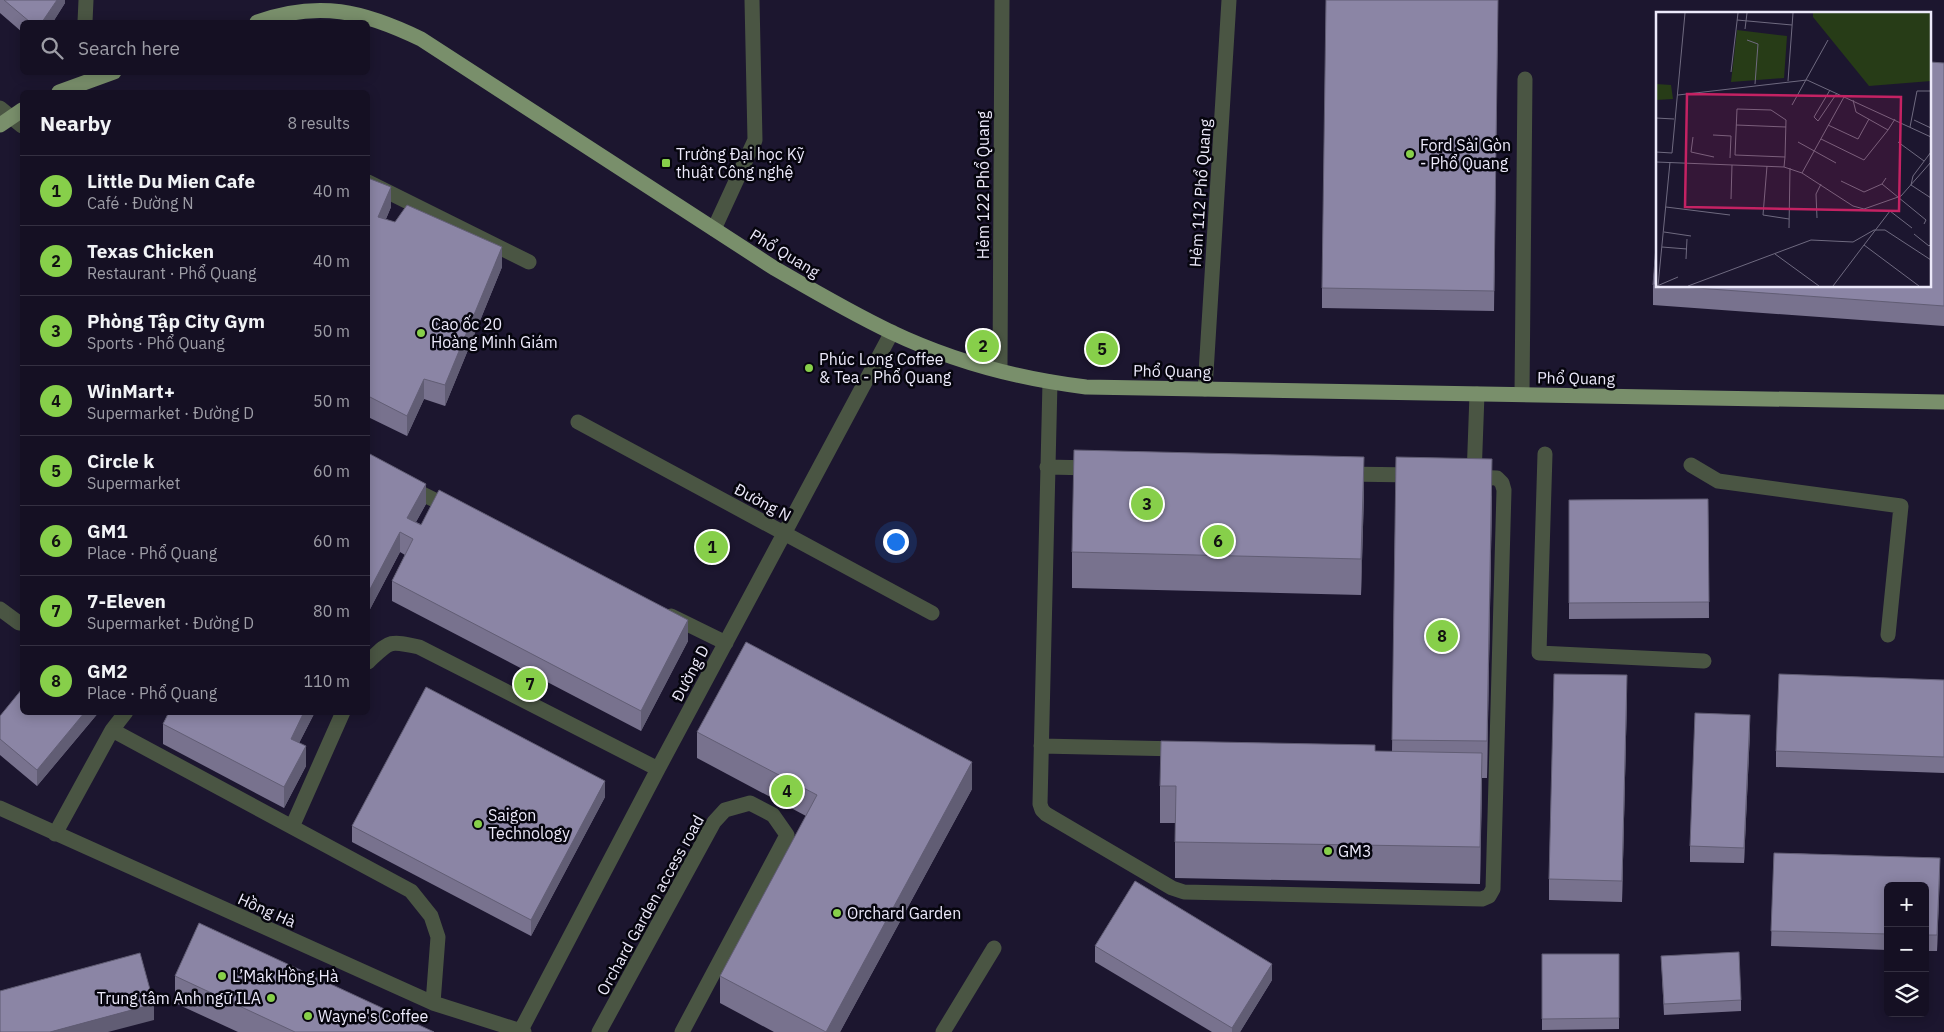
<!DOCTYPE html>
<meta charset="utf-8">
<style>
body{margin:0;font-family:"IBM Plex Sans",sans-serif;background:#221e30;color:#f1f3f6}
.controls{position:absolute;right:15px;bottom:15px;display:grid;overflow:hidden;border-radius:8px;box-shadow:0 2px 12px #0003}
.controls button{width:45px;height:45px;display:grid;place-items:center;padding:0;border:0;border-bottom:1px solid #343041;background:#151023;color:#f1f3f6;font:25px sans-serif}
.you{position:absolute;left:895px;top:541px;width:18px;height:18px;margin:-12px;border:4px solid #fff;border-radius:50%;background:#1a73e8;box-shadow:0 0 0 8px #1a73e833}
.badge{display:grid;place-items:center;width:32px;height:32px;border-radius:50%;background:#87cf4a;color:#111;font-size:16px;font-weight:700}
.pin{position:absolute;translate:-50% -50%;border:2px solid #fff;box-shadow:0 1px 5px #0006}
.list{margin:0;padding:0;list-style:none}
h2{display:flex;justify-content:space-between;align-items:center;height:65px;margin:0;padding:0 20px;font-size:21px}
h2 small{font-size:16px;font-weight:400;color:#9d9da6}
.list li{display:grid;grid-template-columns:32px 1fr auto;gap:15px;align-items:center;box-sizing:border-box;height:70px;padding:0 20px;border-top:1px solid #343041}
.list b{display:block;font-size:19px;white-space:nowrap}
.list p{margin:0;font-size:16px;white-space:nowrap;color:#9d9da6}
.list em{font-size:16px;font-style:normal;color:#9d9da6}
.icon{flex:none;width:28px;height:28px;fill:none;stroke:currentColor;stroke-width:2;stroke-linecap:round;stroke-linejoin:round}
.map{position:relative;flex:none;width:1944px;height:1032px;overflow:hidden}
.search{position:absolute;background:#151023;box-shadow:0 2px 12px #0003;left:20px;top:20px;width:350px;height:55px;display:flex;align-items:center;gap:12px;box-sizing:border-box;padding:0 18px;border-radius:8px;color:#9d9da6;font-size:19px}
.panel{position:absolute;background:#151023;box-shadow:0 2px 12px #0003;left:20px;top:90px;width:350px;height:625px;border-radius:8px}
.map>svg:first-child{display:block}
.lines{fill:none;stroke-linecap:round;stroke-linejoin:round}
.minor{stroke:#4a5543;stroke-width:15}
.major{stroke:#798f6b;stroke-width:15}
.wall{fill:#78728e}
.shaded-wall{fill:#615d74}
.building{fill:#8b85a5;stroke:#615d74}
.poi-dot{fill:#87cf4a;stroke:#06050e;stroke-width:2}
.labels{text-anchor:middle;dominant-baseline:central;stroke-width:5;stroke-linejoin:round;paint-order:stroke}
.poi-label{font-size:16px;fill:#ece9fa;stroke:#06050e;text-anchor:start}
.street-label{font-size:16px;fill:#ece9fa;stroke:#06050e}
.inset-road{fill:none;stroke:#6f6a80;stroke-width:1}
.view{fill:#c42263;fill-opacity:0.15;stroke:#c42263;stroke-width:2.5}
.inset-edge{fill:none;stroke:#ece9fa;stroke-width:2.5}
</style>
<div class="map">
<svg width="1944" height="1032" viewBox="0 0 1944 1032">
<rect width="100%" height="100%" fill="#1c162f"/>
<g class="lines">
<!-- minor -->
<path class="minor" d="M85,22L86,0
M0,108L22,126
M368,182L529,262
M714,229L755,140L752,0
M1000,370L1002,0
M1050,382L1040,804L1042,810L1046,814L1172,888L1184,892L1482,899L1489,896L1493,889L1504,490L1502,483L1497,478L1471,477
M1205,389L1229,0
M1522,394L1525,79
M578,422L932,613
M1545,454L1539,653L1704,661
M1691,465L1718,481L1901,506L1888,635
M1047,467L1093,468
M1344,474L1416,475
M1474,477L1477,394
M408,487L453,509
M0,609L19,623
M671,616L726,643
M368,662C390,641 388,640 419,647L658,769
M112,730L126,712
M1041,746L1180,749
M0,808L433,1003L524,1032
M292,827L343,712
M55,834L112,730L411,891L431,916L438,937L433,1003
M521,1030L658,769L892,332
M599,1032L714,822L725,810L750,803L773,815L787,835L682,1032
M943,1032L994,948"/>
<!-- major -->
<path class="major" d="M257,22C319,0 363,11 421,39L774,268C812,290 851,313 891,332C952,361 1020,379 1086,387L1944,402
M59,92L114,72
M0,125L22,110"/>
</g>
<!-- wall -->
<path class="wall" d="M0,0H65V3L53,22H22V32L0,13Z
M1498,0L1494,311L1322,308V288Z
M1944,63V326L1653,305V285L1658,220V286H1930Z
M368,178L391,207L386,219L502,267L445,406L424,399L407,436L368,417Z
M368,453L426,504L416,522L688,641L641,731L392,601V581L405,555L400,552L368,613Z
M1396,457L1492,496L1487,778H1482L1480,884L1175,878V823H1160V786L1375,751L1392,752Z
M1364,493L1361,595L1072,588V552Z
M1708,499L1709,618L1569,619V500Z
M1944,680V773L1776,767V751Z
M1627,696L1622,902L1549,900V879Z
M99,712L37,786L0,755V716Z
M169,712H315L299,743L306,766L284,808L163,744V724Z
M1750,731L1744,863L1690,862V846Z
M697,732L972,789L840,1032H774L720,1003V976L806,816L697,758Z
M605,797L531,936L352,842V826Z
M1774,853L1940,858L1937,951H1925V886H1888V950L1771,946Z
M1095,946L1272,980L1240,1032H1212L1095,962Z
M1542,954H1619V1029L1542,1030Z
M1661,956L1741,1000V1011L1664,1015Z
M175,976L434,1032H238L175,1003Z"/>
<!-- shaded-wall -->
<path class="shaded-wall" d="M57,0H65V3L53,22H42Z
M391,187V207L378,237V217Z
M502,247V267L445,406V385Z
M424,379V399L407,436V416Z
M1364,457V493L1361,595V559Z
M1492,459V496L1487,778V741Z
M426,484V504L408,536L407,518Z
M400,532V552L368,613V593Z
M688,620V641L641,731V711Z
M1627,675V696L1622,902V881Z
M85,712H99L37,786V770Z
M304,712H315L291,759V739Z
M1750,715V731L1744,863V848Z
M306,746V766L284,808V787Z
M1482,753V790L1480,884V847Z
M972,762V789L840,1032H826Z
M605,781V797L531,936V920Z
M1940,858V874L1937,951V935Z
M1272,964V980L1240,1032H1232V1028Z
M154,1004V1020L108,1032H50Z"/>
<!-- building -->
<path class="building" d="M4,0H57L42,22H30Z
M1326,0H1498L1494,291L1322,288Z
M1930,62L1944,63V306L1669,286H1930Z
M368,178L391,187L378,217L395,222L407,205L502,247L445,385L424,379L407,416L368,396Z
M1658,220V285H1653Z
M1074,450L1364,457L1361,559L1072,552Z
M368,453L426,484L407,518L421,525L439,490L688,620L641,711L392,581L413,539L400,532L368,593Z
M1396,457L1492,459L1487,741L1392,740Z
M1708,499L1709,602L1569,603V500Z
M746,642L972,762L826,1032L720,976L817,795L697,732Z
M1554,674L1627,675L1622,881L1549,879Z
M1779,674L1944,680V757L1776,751Z
M426,687L605,781L531,920L352,826Z
M22,689V712H85L37,770L0,739V716Z
M169,712H304L291,739L306,746L284,787L163,724Z
M1695,713L1750,715L1744,848L1690,846Z
M1161,741L1375,745V751L1482,753L1480,847L1175,842L1176,786H1160Z
M1774,853L1940,858L1937,935H1925V886H1888V934L1771,931Z
M1135,881L1272,964L1232,1028L1095,946Z
M199,923L434,1032H295L175,976Z
M1739,952L1741,1000L1664,1004L1661,956Z
M140,953L154,1004L50,1032H0V991Z
M1542,954H1619V1018L1542,1019Z"/>
<!-- markers -->
<g class="poi-dot">
<circle cx="1410" cy="154" r="5"/>
<rect x="661" y="158" width="10" height="10" rx="2.5"/>
<circle cx="421" cy="333" r="5"/>
<circle cx="809" cy="368" r="5"/>
<circle cx="478" cy="824" r="5"/>
<circle cx="1328" cy="851" r="5"/>
<circle cx="837" cy="913" r="5"/>
<circle cx="222" cy="976" r="5"/>
<circle cx="271" cy="998" r="5"/>
<circle cx="308" cy="1016" r="5"/>
</g>
<g class="labels">
<!-- poi labels -->
<g class="poi-label">
<text x="1420" y="145">Ford Sài Gòn<tspan x="1420" dy="18">- Phổ Quang</tspan></text>
<text x="676" y="154">Trường Đại học Kỹ<tspan x="676" dy="18">thuật Công nghệ</tspan></text>
<text x="431" y="324">Cao ốc 20<tspan x="431" dy="18">Hoàng Minh Giám</tspan></text>
<text x="819" y="359">Phúc Long Coffee<tspan x="819" dy="18">&amp; Tea - Phổ Quang</tspan></text>
<text x="488" y="815">Saigon<tspan x="488" dy="18">Technology</tspan></text>
<text x="1338" y="851">GM3</text>
<text x="847" y="913">Orchard Garden</text>
<text x="232" y="976">L’Mak Hồng Hà</text>
<text x="261" y="998" text-anchor="end">Trung tâm Anh ngữ ILA</text>
<text x="318" y="1016">Wayne's Coffee</text>
</g>
<!-- street labels -->
<g class="street-label">
<text transform="translate(983 185) rotate(-90)">Hẻm 122 Phổ Quang</text>
<text transform="translate(1200 193) rotate(-86)">Hẻm 112 Phổ Quang</text>
<text transform="translate(785 253) rotate(31)">Phổ Quang</text>
<text transform="translate(1172 371) rotate(1)">Phổ Quang</text>
<text transform="translate(1576 378) rotate(1)">Phổ Quang</text>
<text transform="translate(763 502) rotate(28)">Đường N</text>
<text transform="translate(690 673) rotate(-62)">Đường D</text>
<text transform="translate(650 905) rotate(-61)">Orchard Garden access road</text>
<text transform="translate(267 910) rotate(24)">Hồng Hà</text>
</g>
</g>
<!-- overview -->
<g transform="translate(1656 12)">
<rect width="275" height="275" fill="#1c162f"/>
<path d="M157,1H275V69L213,74L157,5ZM81,18L131,24L128,66L75,70ZM0,72L15,73L17,87L0,88Z" fill="#273c17"/>
<path class="inset-road" d="M81,8L136,13M89,17L91,1M91,28L102,32L99,72M75,60L82,1M132,69L137,1M174,78L158,105L162,109L181,81M22,83L151,68L275,125M197,88L200,100L232,118L239,107M136,93L172,28M0,106L18,107M258,108L275,116M80,113L130,115M172,113L202,127L213,107M254,115L261,79H275M57,123L75,124L74,146M37,125L35,140L58,145M165,127L208,148L232,118M142,130L180,151M242,130L268,149M0,140L16,141L29,1M0,150L128,155L146,161L197,194L208,197L245,184L275,150M111,154L107,203L133,207M128,155L129,145L130,108L115,98L81,97L79,143L129,145M146,161L188,85M185,169L208,180L226,172L230,166M226,172L270,208L268,212M255,173L257,164L275,140M255,173L275,186M75,187L76,153M10,195L74,203M234,199L256,216M161,206L160,182L165,172M133,216L134,156M8,220L35,224M258,222L273,234L275,232M208,233L234,199M6,235L31,237M119,242L163,274M30,247L31,227M1,274L22,265M2,274L14,150M32,274L155,228L197,230L218,218H229L275,248M177,274L208,233L263,274"/>
<path class="view" d="M31,82L245,85L243,199L29,195Z"/>
<rect width="275" height="275" class="inset-edge"/>
</g>
</svg>
<div class="controls">
<button>+</button>
<button>−</button>
<button><svg class="icon" aria-label="layers" viewBox="0 0 24 24"><path d="M12 4l9 5-9 5-9-5zM3 14l9 5 9-5"/></svg></button>
</div>
<div class="you"></div>
<div class="pin badge" style="left:712px;top:547px">1</div>
<div class="pin badge" style="left:983px;top:346px">2</div>
<div class="pin badge" style="left:1147px;top:504px">3</div>
<div class="pin badge" style="left:787px;top:791px">4</div>
<div class="pin badge" style="left:1102px;top:349px">5</div>
<div class="pin badge" style="left:1218px;top:541px">6</div>
<div class="pin badge" style="left:530px;top:684px">7</div>
<div class="pin badge" style="left:1442px;top:636px">8</div>
<div class="search"><svg class="icon" aria-label="search" viewBox="0 0 24 24"><circle cx="10" cy="10" r="6"/><path d="M15 15l6 6"/></svg>Search here</div>
<section class="panel">
<h2>Nearby<small>8 results</small></h2>
<ul class="list">
<li><span class="badge">1</span><div><b>Little Du Mien Cafe</b><p>Café · Đường N</p></div><em>40 m</em></li>
<li><span class="badge">2</span><div><b>Texas Chicken</b><p>Restaurant · Phổ Quang</p></div><em>40 m</em></li>
<li><span class="badge">3</span><div><b>Phòng Tập City Gym</b><p>Sports · Phổ Quang</p></div><em>50 m</em></li>
<li><span class="badge">4</span><div><b>WinMart+</b><p>Supermarket · Đường D</p></div><em>50 m</em></li>
<li><span class="badge">5</span><div><b>Circle k</b><p>Supermarket</p></div><em>60 m</em></li>
<li><span class="badge">6</span><div><b>GM1</b><p>Place · Phổ Quang</p></div><em>60 m</em></li>
<li><span class="badge">7</span><div><b>7-Eleven</b><p>Supermarket · Đường D</p></div><em>80 m</em></li>
<li><span class="badge">8</span><div><b>GM2</b><p>Place · Phổ Quang</p></div><em>110 m</em></li>
</ul>
</section>
</div>
